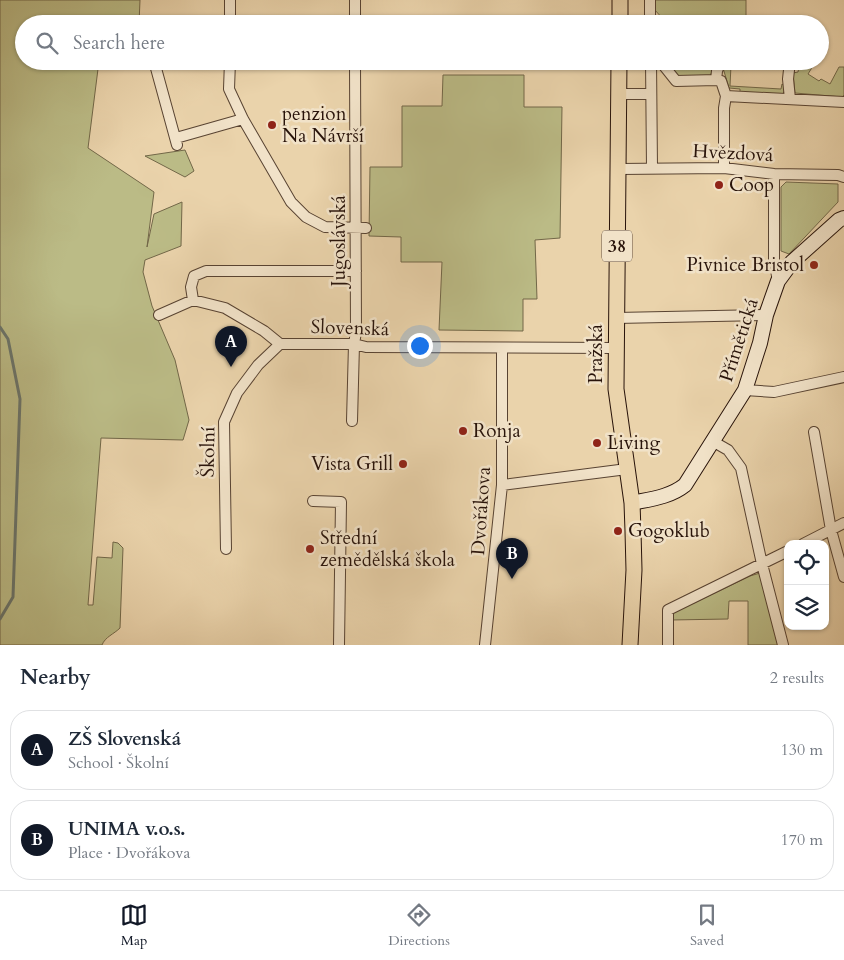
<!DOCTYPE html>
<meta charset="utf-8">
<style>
body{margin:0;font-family:Cardo,serif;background:#f6f6f7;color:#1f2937}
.controls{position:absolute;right:15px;bottom:15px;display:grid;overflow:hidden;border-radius:10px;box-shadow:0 1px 4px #0004}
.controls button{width:45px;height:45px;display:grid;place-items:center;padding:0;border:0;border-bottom:1px solid #e0e1e3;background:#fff;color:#1f2937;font:25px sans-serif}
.you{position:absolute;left:419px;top:345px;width:18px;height:18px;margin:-12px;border:4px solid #fff;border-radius:50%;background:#1a73e8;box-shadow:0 0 0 8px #1a73e833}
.badge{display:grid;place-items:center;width:32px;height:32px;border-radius:50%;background:#111827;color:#fff;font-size:16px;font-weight:700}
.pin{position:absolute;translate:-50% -41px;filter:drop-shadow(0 1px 2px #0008)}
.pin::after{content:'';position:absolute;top:26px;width:18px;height:15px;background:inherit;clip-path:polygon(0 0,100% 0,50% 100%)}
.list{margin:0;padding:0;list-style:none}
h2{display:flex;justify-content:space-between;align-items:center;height:65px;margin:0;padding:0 20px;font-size:21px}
h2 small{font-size:16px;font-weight:400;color:#747a83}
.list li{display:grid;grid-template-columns:32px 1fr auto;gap:15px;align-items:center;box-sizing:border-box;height:80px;margin:0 10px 10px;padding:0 10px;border:1px solid #e0e1e3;border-radius:20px}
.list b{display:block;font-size:19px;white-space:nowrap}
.list p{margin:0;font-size:16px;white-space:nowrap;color:#747a83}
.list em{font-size:16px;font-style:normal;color:#747a83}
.icon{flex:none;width:28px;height:28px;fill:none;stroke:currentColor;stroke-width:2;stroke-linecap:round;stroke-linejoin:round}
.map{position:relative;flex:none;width:844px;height:645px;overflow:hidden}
.search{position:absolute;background:#fff;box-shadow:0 1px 4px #0004;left:15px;right:15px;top:15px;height:55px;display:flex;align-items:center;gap:12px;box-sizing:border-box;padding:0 18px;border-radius:28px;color:#747a83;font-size:19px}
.sheet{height:245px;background:#fff}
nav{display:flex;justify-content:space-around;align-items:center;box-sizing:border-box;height:70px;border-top:1px solid #e0e1e3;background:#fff;font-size:14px;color:#747a83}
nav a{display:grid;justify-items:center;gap:2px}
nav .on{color:#111827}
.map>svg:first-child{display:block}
.green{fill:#bbbb86;stroke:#726748}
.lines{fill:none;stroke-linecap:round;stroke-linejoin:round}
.stream{stroke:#6b756b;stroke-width:3}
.minor-casing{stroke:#584332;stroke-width:12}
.secondary-casing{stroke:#28130a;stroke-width:16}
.primary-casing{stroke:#28130a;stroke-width:17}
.minor{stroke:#f1e2c8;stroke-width:10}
.secondary{stroke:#f1e2c8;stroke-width:14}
.primary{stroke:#ead3ab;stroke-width:15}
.poi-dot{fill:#8f2418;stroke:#f1e2c8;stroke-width:2}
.labels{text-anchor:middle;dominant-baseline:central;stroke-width:5;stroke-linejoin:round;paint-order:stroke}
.shield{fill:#f1e2c8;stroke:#645143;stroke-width:1}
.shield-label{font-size:18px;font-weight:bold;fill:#28130a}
.poi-label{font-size:19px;fill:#28130a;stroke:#f1e2c8;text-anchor:start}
.street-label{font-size:19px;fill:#28130a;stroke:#f1e2c8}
</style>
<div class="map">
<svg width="844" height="645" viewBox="0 0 844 645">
<rect width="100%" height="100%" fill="#ead3ab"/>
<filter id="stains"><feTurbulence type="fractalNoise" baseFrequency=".004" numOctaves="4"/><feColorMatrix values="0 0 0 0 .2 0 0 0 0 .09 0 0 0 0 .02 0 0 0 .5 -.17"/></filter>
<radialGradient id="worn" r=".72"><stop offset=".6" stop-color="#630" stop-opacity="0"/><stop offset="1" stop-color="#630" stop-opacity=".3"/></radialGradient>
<!-- green -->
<path class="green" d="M0,0H140L139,24H24V61H99L88,148L154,192L147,247L154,214L182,202L181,246L145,260L143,272L152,306L175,360L189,420L183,440L101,438L88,605H93L97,557L112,558L113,542L118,543L123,548L120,628C114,634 105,637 102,645H0Z
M653,0H746V17L743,24L665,21L653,8Z
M666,61H717L710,76L682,78L675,75Z
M727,61H778V65L783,67L784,68L777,66L731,65L730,86L781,89L782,84L785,86L784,92L782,94L740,92V89L729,88L723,68Z
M796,61L802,64L804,61H816L808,74L819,81L821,79L830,84L839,67H844V95L842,97L795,93L793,73L798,72L799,67L794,65Z
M443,75H524V107H562L560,238L535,240L537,299H523V331L439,330L442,262H401V237L369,236L370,167H402V106H442Z
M185,150L194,171L185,177L145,156Z
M786,182L838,184V202L789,254L781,251V187Z
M760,573L779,645H748V601H729L728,619L671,620L673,613L750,576Z"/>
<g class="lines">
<!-- stream -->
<path class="stream" d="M0,327L8,339L20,399L13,597L0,619"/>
<!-- minor casing -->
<g class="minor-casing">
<path id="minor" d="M355,0V24
M230,24V0
M650,24V0
M154,61L177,145
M230,61L229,89L243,119L291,202L306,217L325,227L366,228
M651,61L652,168
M660,61L676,81L716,80L721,81L726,96L724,108V168
M716,80L717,71L721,61
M619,94H651
M726,96L844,102
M790,99L788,79L790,61
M176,138L243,119
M619,169L724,168L774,174L838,175L844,177
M774,174V260L778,281
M193,300L191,287L194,276L206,271H356
M159,315L193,300L225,308L264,331L280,344H354L366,347L615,348
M616,318L766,315
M745,390L774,392L844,377
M352,421L354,344L356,332L355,61
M814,432L831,530L844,577
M714,442L728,450L741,468L762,564L783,645
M502,485L627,469
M313,501L341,502L339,645
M803,544L844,523
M226,549L224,422L237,393L258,365L280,344
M485,645L502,485V348
M668,645V610L788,551"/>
</g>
<!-- secondary casing -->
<g class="secondary-casing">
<path id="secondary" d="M632,503C651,499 670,497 685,485L745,390L760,343L766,315L778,281L792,262L839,220L844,218"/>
</g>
<!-- primary casing -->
<g class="primary-casing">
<path id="primary" d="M620,24V0
M619,61L616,389L632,503L633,531L634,570L630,645"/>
</g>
<!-- minor -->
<use href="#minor" class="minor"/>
<!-- secondary -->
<use href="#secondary" class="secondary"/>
<!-- primary -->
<use href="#primary" class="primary"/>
</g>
<!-- markers -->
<g class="poi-dot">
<circle cx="272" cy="125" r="5"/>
<circle cx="719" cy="185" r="5"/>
<circle cx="814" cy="265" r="5"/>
<circle cx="463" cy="431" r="5"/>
<circle cx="597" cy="443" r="5"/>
<circle cx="403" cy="464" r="5"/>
<circle cx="618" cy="531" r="5"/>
<circle cx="310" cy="549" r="5"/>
</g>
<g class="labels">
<!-- shield labels -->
<rect class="shield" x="602" y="230.5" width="30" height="31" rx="4"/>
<g class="shield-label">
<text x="617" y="246">38</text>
</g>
<!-- poi labels -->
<g class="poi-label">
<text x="282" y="114">penzion<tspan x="282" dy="22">Na Návrší</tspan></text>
<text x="729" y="185">Coop</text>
<text x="804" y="265" text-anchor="end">Pivnice Bristol</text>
<text x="473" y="431">Ronja</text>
<text x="607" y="443">Living</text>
<text x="393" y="464" text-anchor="end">Vista Grill</text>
<text x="628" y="531">Gogoklub</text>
<text x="320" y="538">Střední<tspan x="320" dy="22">zemědělská škola</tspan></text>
</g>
<!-- street labels -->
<g class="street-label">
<text transform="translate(733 153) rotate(3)">Hvězdová</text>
<text transform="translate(339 241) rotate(-90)">Jugoslávská</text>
<text transform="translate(350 328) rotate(2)">Slovenská</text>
<text transform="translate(739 340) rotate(-72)">Přímětická</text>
<text transform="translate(596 354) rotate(-90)">Pražská</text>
<text transform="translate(208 452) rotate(-89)">Školní</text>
<text transform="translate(481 511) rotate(-86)">Dvořákova</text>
</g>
</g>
<rect width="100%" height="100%" filter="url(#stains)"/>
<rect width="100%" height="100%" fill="url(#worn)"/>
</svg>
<div class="controls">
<button><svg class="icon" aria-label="locate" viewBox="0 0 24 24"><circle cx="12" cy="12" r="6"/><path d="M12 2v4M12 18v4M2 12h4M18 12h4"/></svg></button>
<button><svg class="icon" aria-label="layers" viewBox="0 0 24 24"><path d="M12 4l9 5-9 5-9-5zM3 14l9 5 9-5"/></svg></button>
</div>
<div class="you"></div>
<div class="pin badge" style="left:231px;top:367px">A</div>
<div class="pin badge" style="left:512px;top:579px">B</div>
<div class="search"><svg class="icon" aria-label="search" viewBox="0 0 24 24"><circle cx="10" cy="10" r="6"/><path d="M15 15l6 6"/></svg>Search here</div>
</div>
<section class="sheet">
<h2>Nearby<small>2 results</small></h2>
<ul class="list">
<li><span class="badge">A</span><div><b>ZŠ Slovenská</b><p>School · Školní</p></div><em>130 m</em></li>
<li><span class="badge">B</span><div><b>UNIMA v.o.s.</b><p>Place · Dvořákova</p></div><em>170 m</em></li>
</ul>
</section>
<nav>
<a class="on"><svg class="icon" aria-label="map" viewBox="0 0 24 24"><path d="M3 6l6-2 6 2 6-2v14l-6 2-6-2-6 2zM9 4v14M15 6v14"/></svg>Map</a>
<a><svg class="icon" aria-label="directions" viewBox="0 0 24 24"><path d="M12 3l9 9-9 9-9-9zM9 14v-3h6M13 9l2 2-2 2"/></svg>Directions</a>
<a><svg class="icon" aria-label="saved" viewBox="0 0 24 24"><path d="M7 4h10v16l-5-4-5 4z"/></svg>Saved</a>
</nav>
